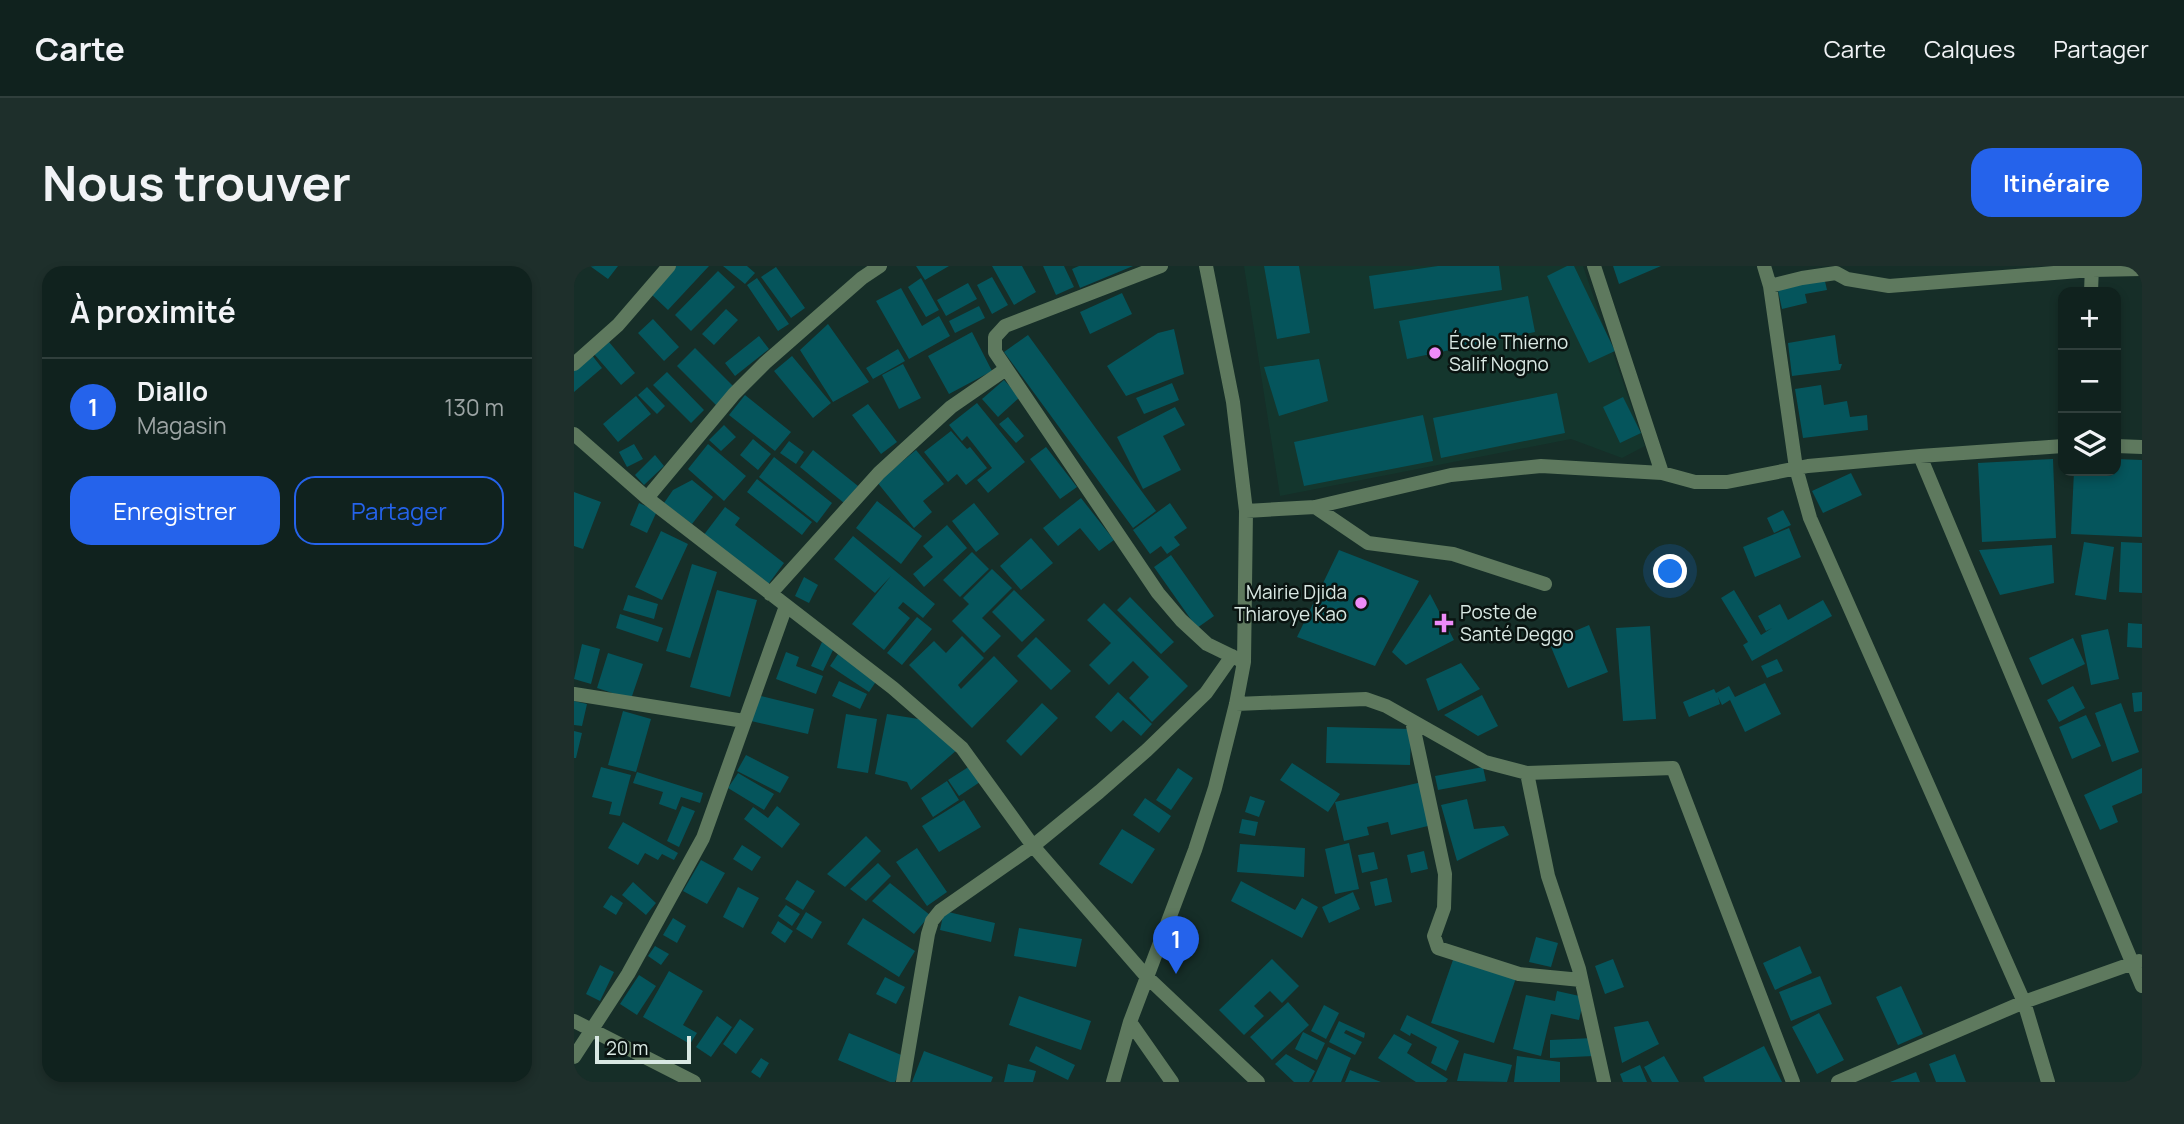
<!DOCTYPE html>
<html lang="fr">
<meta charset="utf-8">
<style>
body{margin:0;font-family:Manrope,sans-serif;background:#1e2f2b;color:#f1f3f6}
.controls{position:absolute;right:21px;top:21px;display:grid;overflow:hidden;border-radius:14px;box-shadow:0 4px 10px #0003}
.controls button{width:63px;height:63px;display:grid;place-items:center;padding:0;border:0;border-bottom:2px solid #303f3c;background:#10221e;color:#f1f3f6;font:35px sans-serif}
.scale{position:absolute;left:21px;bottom:18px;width:96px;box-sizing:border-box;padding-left:7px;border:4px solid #d9e8e3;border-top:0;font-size:19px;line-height:24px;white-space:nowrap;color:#d9e8e3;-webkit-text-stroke:5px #0a1411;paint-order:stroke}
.you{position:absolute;left:1097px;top:306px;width:24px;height:24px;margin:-18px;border:5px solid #fff;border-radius:50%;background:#1a73e8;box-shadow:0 0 0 10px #1a73e833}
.badge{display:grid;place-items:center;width:46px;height:46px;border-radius:50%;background:#2563eb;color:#fff;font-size:23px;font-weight:700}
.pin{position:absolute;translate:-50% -58px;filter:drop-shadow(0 2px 4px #0008)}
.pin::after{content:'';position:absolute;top:37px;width:24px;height:21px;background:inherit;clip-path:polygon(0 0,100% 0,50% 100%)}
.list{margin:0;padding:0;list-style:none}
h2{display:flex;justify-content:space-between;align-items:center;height:91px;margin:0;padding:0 28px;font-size:30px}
h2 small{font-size:23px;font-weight:400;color:#9ca4a4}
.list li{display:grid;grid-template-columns:46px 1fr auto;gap:21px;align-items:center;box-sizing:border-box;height:98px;padding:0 28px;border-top:2px solid #303f3c}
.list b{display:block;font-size:26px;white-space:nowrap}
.list p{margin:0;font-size:23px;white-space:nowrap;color:#9ca4a4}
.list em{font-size:23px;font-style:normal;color:#9ca4a4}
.actions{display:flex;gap:14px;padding:21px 28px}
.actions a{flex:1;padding:16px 0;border:2px solid #2563eb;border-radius:21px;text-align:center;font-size:24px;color:#2563eb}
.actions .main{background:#2563eb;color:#fff}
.icon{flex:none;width:38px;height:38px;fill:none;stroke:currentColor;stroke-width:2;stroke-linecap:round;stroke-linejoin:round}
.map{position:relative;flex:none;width:1568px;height:816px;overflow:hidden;border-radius:21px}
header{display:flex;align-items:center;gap:42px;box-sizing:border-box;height:98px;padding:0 35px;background:#10221e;border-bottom:2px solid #303f3c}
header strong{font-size:33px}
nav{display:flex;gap:38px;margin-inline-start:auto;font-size:24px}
.intro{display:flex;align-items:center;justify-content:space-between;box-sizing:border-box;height:168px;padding:0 42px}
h1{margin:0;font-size:49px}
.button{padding:18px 32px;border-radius:21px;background:#2563eb;color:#fff;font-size:24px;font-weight:700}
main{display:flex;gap:42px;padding:0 42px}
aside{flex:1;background:#10221e;border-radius:21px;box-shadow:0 4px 10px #0003}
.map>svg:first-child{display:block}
.built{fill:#14362d}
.building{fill:#05555c}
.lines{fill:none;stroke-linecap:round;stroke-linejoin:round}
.minor{stroke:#5e795e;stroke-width:14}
.poi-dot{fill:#ee8bf8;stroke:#0a1411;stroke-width:2.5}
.labels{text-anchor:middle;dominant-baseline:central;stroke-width:5;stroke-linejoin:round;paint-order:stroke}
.poi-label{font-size:19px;fill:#d9e8e3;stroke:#0a1411;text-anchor:start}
</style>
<header>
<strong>Carte</strong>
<nav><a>Carte</a><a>Calques</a><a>Partager</a></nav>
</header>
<div class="intro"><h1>Nous trouver</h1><a class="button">Itinéraire</a></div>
<main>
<aside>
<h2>À proximité<small></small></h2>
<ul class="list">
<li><span class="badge">1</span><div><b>Diallo</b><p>Magasin</p></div><em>130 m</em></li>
</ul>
<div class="actions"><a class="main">Enregistrer</a><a>Partager</a></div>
</aside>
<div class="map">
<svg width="1568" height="816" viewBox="0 0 1568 816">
<rect width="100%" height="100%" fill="#162e28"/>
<!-- built -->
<path class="built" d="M670,0H1009L1071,180L1048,192L997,173L706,230Z"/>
<!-- building -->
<path class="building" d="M16,0H44L34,13Z
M101,0H135L94,44L76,27Z
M149,0H173L181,7L171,18Z
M342,0H375L351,14Z
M418,0H448L462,26L440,39Z
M469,0H490L500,21L482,29Z
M505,0H559L506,22L498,3Z
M690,0H725L736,67L703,73Z
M864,0H925L928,24L800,43L795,10Z
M993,0H1000L1041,85L1015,97L973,10Z
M1039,0H1087L1045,18Z
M202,1L231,42L217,52L187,11Z
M144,5L161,21L117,65L101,49Z
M418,11L434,39L418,48L403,19Z
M1250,11L1253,24L1231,28L1233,37L1208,43L1203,20Z
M183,12L215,58L204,65L173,19Z
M347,12L365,44L352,51L334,21Z
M394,17L403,33L372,50L363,34Z
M327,22L348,60L365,50L376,70L335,93L302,35Z
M548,27L558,48L516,68L506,46Z
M954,30L961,66L833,93L825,55Z
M405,40L411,52L381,67L375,55Z
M152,43L164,54L140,79L128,68Z
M79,53L105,81L90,95L64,67Z
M254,58L295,116L259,136L226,84Z
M600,63L610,108L552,130L533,100L584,67Z
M398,66L418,105L375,128L354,90Z
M454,69L582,245L559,262L430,86Z
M1261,69L1265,98H1268L1266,104L1218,110L1214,77Z
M185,70L195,83L161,110L151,97Z
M35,76L61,107L47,119L20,88Z
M121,82L160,121L142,139L103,100Z
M324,83L331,95L299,113L292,102Z
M17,88L28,102L0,126V102Z
M218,90L257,137L239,152L200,105Z
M745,93L754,135L705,150L690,101Z
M329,98L347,132L325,143L308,109Z
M93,106L130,144L117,157L79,119Z
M430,114L446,131L424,151L408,133Z
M598,117L605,134L570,148L562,132Z
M1247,119L1250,139L1273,135L1276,151L1293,149L1294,164L1229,172L1221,123Z
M73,121L91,140L83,148L64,129Z
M983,127L991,167L867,192L859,152Z
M171,129L217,166L201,185L155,149Z
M62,130L77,148L44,176L29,158Z
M1049,131L1067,167L1046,177L1029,141Z
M403,137L451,196L414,227L403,214L418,202L393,170L388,175L375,159Z
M294,138L323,176L307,188L278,149Z
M601,141L611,159L589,170L607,204L569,223L543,171Z
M849,149L859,195L730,220L720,176Z
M434,151L450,170L442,177L425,158Z
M150,159L162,171L147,185L135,174Z
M377,165L393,183L396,181L413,202L392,219L383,208L374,216L350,186Z
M179,173L197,188L184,204L166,189Z
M215,175L230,186L222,198L206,187Z
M60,178L69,193L53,201L45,186Z
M134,178L172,210L150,235L114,203Z
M472,181L503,221L486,233L456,193Z
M239,184L284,220L270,237L226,201Z
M342,184L370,218L349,235L358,246L340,262L303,216Z
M81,189L90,200L70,219L61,209Z
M200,191L258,237L243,257L185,211Z
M1479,193L1482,272L1408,276L1404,197Z
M1542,193L1568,194V271L1497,268L1500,205H1542Z
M1277,207L1288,229L1249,247L1238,225Z
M183,213L238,256L228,269L173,226Z
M118,214L139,231L118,258L90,237L99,224Z
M0,226L27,236L9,283L0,280Z
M507,232L540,274L525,285L506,262L484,280L469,262Z
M303,235L348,270L327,298L282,262Z
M65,237L83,245L73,267L56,259Z
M400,237L425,268L402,286L378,255Z
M596,237L613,262L600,271L606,279L593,288L587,280L576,288L559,264Z
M151,241L166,252L161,259L210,297L193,320L129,270Z
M1209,244L1217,259L1200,267L1193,252Z
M373,259L393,282L350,321L339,308L359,291L349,280Z
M1215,262L1227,291L1181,311L1169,281Z
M87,265L114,278L88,334L61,321Z
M279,270L361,338L349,352L329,336L324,342L336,352L310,384L278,358L317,310L301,327L260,293Z
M457,272L479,297L447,324L426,300Z
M1510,276L1540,281L1532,334L1501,329Z
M1547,276L1568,277V327L1545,326Z
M1478,279L1480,317L1426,329L1405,284Z
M765,284L845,315L801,400L723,371Z
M398,286L415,303L386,331L369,314Z
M597,289L640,350L623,362L580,301Z
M118,298L143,306L116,392L92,385Z
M418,303L438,322L408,352L427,370L410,387L378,355L395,338L389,332Z
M230,311L244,319L235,337L221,330Z
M143,324L183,334L156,431L116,421Z
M440,324L471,354L448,376L418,346Z
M1160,324L1187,369L1198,362L1192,365L1184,350L1206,338L1214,354L1249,334L1258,350L1178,395L1169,379L1174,376L1147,332Z
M856,328L880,374L832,399L818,386Z
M54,329L84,338L80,353L49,344Z
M556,331L600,376L587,388L543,344Z
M530,337L614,420L578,456L555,432L575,411L559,395L535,419L515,399L537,377L513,354Z
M46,348L89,362L84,376L42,362Z
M343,351L358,363L328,399L313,387Z
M1554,357L1568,358V382L1553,381Z
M1015,359L1034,406L994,422L975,376Z
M1076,360L1082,453L1049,455L1042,362Z
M1534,363L1545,413L1517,419L1507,369Z
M388,370L410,392L384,419L387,423L420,390L444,415L398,462L335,399L360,375L372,387Z
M462,371L497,405L477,424L443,390Z
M1499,372L1511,398L1468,419L1455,392Z
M248,376L260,382L249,405L237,400Z
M8,378L26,383L17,418L0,413Z
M212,386L225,391L222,400L249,410L242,428L202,413Z
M34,387L69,398L57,433L23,422Z
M264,388L303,414L295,426L256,400Z
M1203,393L1209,405L1193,412L1187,400Z
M887,397L906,423L864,445L852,413Z
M265,415L293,428L286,443L258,430Z
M1191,417L1207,448L1171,466L1156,434L1148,439L1144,431L1146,438L1115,451L1109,436L1140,423L1142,427L1155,420L1161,431Z
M1499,420L1511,442L1485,456L1473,434Z
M544,426L578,458L567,470L549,454L537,466L521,451Z
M1568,426V445L1560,446L1558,427Z
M183,429L240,443L234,468L177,455Z
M908,429L924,460L904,470L870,449Z
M0,435L13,438L8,460L0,459Z
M468,437L484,452L447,490L432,475Z
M1547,437L1565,486L1538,496L1521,447Z
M49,445L77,453L62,506L34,499Z
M272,448L303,453L294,507L263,502Z
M313,448L351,454L384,483L337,524L333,516L301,508Z
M1512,449L1527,480L1498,493L1485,461Z
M753,461L837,463L836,499L752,497Z
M0,465L8,467L2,492H0Z
M172,489L215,511L206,527L163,505Z
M718,497L766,528L754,546L706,514Z
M396,500L406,516L385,530L374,514Z
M27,501L57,509L46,550L35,548L38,536L18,531Z
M909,501L912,515L864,524L861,510Z
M604,502L619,512L597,544L582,534Z
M1568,502V527L1538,540L1544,556L1526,564L1510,529Z
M63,506L129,527L126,537L107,531L102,544L85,538L89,526L59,517Z
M164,507L200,528L190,544L154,522Z
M373,515L385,534L359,551L347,532Z
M848,516L858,559L817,569L814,556L793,561L795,569L770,575L761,536Z
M676,530L691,535L685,551L671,546Z
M571,532L597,550L585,567L559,549Z
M893,533L900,563L930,560L935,569L883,595L867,539Z
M390,534L407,561L365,586L348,560Z
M108,540L121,545L105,581L93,575Z
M203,540L226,558L208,582L170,553L179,541L194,552Z
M668,553L684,556L681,570L665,567Z
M49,556L104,587L100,594L88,588L84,594L71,587L64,599L34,582Z
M548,563L581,583L558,618L525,598Z
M292,570L307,585L271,621L253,608Z
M775,577L785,623L761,628L751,583Z
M666,578L731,582L730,611L663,606Z
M168,579L187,591L178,605L159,593Z
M343,582L373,626L353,640L322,596Z
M850,585L854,603L837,607L833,589Z
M800,586L804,603L788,607L784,589Z
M127,594L151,607L133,638L109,625Z
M304,597L317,610L292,635L276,623Z
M813,612L818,636L801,640L796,616Z
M223,614L241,625L229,644L211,633Z
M667,615L721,644L728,632L744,641L728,672L657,635Z
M59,616L82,637L72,649L48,629Z
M316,617L356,649L340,668L298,635Z
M164,621L185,632L169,662L149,651Z
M779,626L786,643L755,657L748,641Z
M37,629L49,637L42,649L29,641Z
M212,639L226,648L218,660L204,650Z
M370,645L421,657L417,676L366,664Z
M232,646L248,656L238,673L222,663Z
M99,652L112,660L103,677L89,669Z
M289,652L341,685L325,711L273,678Z
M204,655L219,665L211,677L197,667Z
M445,662L508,673L502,701L440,690Z
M962,671L984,677L977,701L955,696Z
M81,680L95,688L87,699L74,690Z
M1226,680L1238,707L1201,724L1189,697Z
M880,691L942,712L920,777L857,757Z
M698,693L725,720L708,737L696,725L680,740L690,750L670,769L645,744Z
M1039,693L1050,721L1031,728L1021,700Z
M26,699L40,706L26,735L12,728Z
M95,705L129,725L109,759L123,767L116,778L69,751Z
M65,709L82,720L63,749L46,738Z
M1246,710L1258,738L1217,755L1205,726Z
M311,711L331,721L322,738L302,728Z
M1327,720L1349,768L1324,779L1302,731Z
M983,725L1010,731L1005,754L977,748L967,790L939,783L952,729L981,735Z
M445,730L517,755L507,784L435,759Z
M714,736L735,759L698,794L676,771Z
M750,739L765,747L752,773L737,765Z
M1245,747L1270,794L1243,808L1218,761Z
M833,749L885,775L872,805L857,797L863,781L837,767L836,770L826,764Z
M143,750L158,761L137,791L122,781Z
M166,753L180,763L162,788L149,778Z
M765,755L791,767L790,772L772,764L770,767L788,776L781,789L755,776Z
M1074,755L1085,778L1048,797L1040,761Z
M729,766L751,777L743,794L721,783Z
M275,767L332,791L321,816H316L264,794Z
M820,768L838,778L833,787L874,813L872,816H842L804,792Z
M1019,772L1020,790L976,792V774Z
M462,780L501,799L494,814L455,795Z
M1190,780L1208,816H1131L1129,811Z
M754,781L777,792L767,816H738Z
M350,785L419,811L417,816H338Z
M890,787L938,799L933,816L883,815Z
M712,788L741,805L735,816H720L701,798Z
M1381,788L1392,816H1362L1355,798Z
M943,790L986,796V816H940Z
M1090,790L1105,816H1078L1070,801Z
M187,792L195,797L186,812L177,806Z
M434,798L462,805L459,816H430Z
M1066,799L1073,816H1049L1046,808Z
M776,804L807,816H771Z
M1342,806L1346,816H1316Z"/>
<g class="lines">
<!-- minor -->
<path class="minor" d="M587,0L431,60L421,71V86L584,327L607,354L633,378L670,396
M1020,0L1088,207
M1190,0L1196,20L1222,202L1236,252L1450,736L1474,816
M1196,20L1228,12L1262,7L1273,13L1315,20L1518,4L1568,3
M1517,26L1518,0
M0,98L44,59L95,0
M0,168L73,232L319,422L388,482L459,580L572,710L684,816
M1542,180L1568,181
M1346,190L1568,720
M73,232L160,128L191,97L288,12L306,0
M741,241L794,277L879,288L971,318
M672,245L741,241L877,209L967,200L1088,207L1121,216H1153L1234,200L1346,190L1489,180
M196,328L305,207L377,141L432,103
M0,428L170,455
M662,438L792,433L812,440L911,496L953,507L1099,502L1219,816
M838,455L871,608L870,642L860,670L864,682L945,708L1007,714
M953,507L974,610L1005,703L1030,816
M0,755L120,816
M556,756L598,816
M0,791L54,708L129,572L212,340
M329,816L354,668L358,655L366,645L459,580L525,526L573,484L632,427L658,390
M539,816L556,756L621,584L641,522L662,438L670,396L672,245L659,136L632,0
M1264,816L1450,736L1565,695"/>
</g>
<!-- markers -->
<g class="poi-dot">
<circle cx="861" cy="87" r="7"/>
<circle cx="787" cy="337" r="7"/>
<path d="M866.5 346.5h7v7h7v7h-7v7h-7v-7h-7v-7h7z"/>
</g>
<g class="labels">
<!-- poi labels -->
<g class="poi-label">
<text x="875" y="76">École Thierno<tspan x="875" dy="22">Salif Nogno</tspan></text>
<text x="773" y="326" text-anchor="end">Mairie Djida<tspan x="773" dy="22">Thiaroye Kao</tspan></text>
<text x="886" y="346">Poste de<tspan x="886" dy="22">Santé Deggo</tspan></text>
</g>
</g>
</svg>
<div class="controls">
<button>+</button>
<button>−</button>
<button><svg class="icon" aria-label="layers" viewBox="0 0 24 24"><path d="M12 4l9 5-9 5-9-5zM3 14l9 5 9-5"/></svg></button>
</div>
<div class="scale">20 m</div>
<div class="you"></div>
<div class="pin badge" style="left:602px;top:708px">1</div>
</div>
</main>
